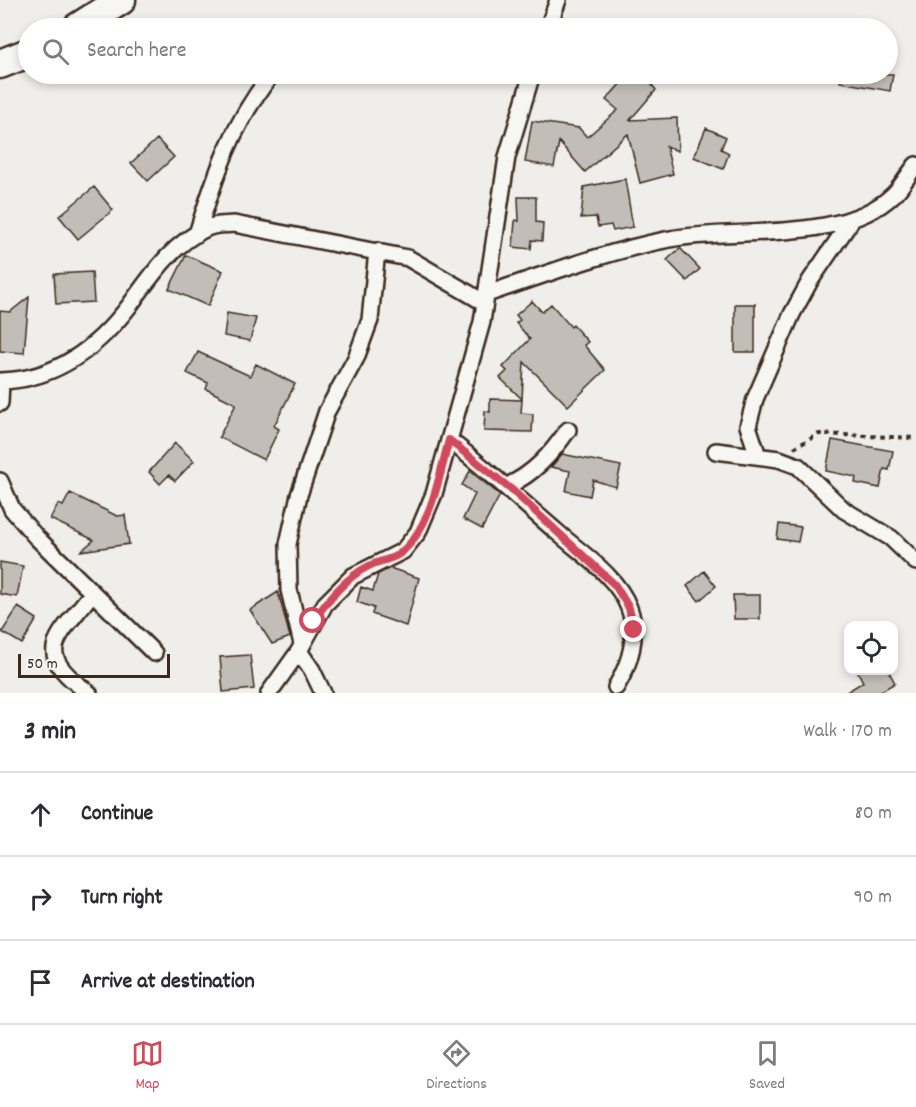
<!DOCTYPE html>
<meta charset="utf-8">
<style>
body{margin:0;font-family:Dekko,sans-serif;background:#f2f2f3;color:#2b2b33}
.controls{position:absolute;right:18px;bottom:18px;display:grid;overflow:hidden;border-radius:12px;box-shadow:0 3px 9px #0003}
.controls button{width:54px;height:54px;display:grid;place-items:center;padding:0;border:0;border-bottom:2px solid #e1e1e2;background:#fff;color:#2b2b33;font:30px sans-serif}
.scale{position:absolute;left:18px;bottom:15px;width:152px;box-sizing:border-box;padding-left:6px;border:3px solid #3b2a1e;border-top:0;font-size:16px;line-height:21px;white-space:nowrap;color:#3b2a1e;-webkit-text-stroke:4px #f6f6f2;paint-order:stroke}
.stop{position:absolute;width:18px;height:18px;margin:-14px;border:4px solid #d1495b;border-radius:50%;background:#fff}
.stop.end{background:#d1495b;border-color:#fff;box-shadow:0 2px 6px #0008}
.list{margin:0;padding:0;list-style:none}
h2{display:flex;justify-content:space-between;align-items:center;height:78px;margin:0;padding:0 24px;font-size:26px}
h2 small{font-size:20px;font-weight:400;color:#7c7c81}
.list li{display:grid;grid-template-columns:39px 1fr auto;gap:18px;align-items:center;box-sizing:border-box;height:84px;padding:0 24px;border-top:2px solid #e1e1e2}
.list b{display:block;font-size:22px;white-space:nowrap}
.list em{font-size:20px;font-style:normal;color:#7c7c81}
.icon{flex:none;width:33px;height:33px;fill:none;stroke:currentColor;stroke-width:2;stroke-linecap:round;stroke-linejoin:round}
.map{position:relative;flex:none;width:916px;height:693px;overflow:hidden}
.search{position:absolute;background:#fff;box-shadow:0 3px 9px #0003;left:18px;right:18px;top:18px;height:66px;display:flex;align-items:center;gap:15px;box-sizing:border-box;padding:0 21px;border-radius:33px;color:#7c7c81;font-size:22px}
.sheet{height:330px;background:#fff}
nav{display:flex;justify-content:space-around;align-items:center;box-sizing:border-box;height:84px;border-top:2px solid #e1e1e2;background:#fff;font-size:16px;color:#7c7c81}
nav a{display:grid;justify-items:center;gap:3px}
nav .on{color:#d1495b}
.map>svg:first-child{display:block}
.building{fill:#c2bdb7;stroke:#3b2a1e;stroke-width:1.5}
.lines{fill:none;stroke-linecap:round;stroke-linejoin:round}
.street-casing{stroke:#3b2a1e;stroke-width:20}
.highway-casing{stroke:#3b2a1e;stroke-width:33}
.path{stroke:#3b2a1e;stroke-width:4;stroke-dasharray:4.5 4.5;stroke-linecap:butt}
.street{stroke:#f6f6f2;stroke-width:15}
.highway{stroke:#f6f6f2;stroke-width:28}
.route{stroke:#d1495b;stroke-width:8}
</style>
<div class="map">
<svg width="916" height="693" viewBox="0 0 916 693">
<rect width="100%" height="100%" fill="#efeeea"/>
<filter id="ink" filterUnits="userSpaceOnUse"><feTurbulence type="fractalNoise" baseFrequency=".0167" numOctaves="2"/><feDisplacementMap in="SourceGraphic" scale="12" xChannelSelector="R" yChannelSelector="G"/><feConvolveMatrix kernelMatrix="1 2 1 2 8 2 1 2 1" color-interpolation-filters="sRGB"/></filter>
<g filter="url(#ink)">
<!-- building -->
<path class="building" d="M629,74H666L652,85L656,90L630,120L677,118L678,151L666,146L673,174L640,183L628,134L585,172L559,142L554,167L525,162L532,121L579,128L587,137L618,110L606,100Z
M841,74H893L890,91L840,82Z
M706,128L726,137L721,149L729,153L723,169L694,157Z
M157,139L174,157L148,181L131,163Z
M625,179L633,227L613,231L611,225L598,227L596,217L581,218L584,187Z
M94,187L113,210L78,239L59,216Z
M518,197H536V222L543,223L542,241L532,240L531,249L513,247L515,220L519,221Z
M680,248L700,269L687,281L667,260Z
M186,255L223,271L208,306L169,289Z
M92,272L94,302L56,304L54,274Z
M29,297L24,353L0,351V311L10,312Z
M532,301L542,312L551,304L571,327L573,325L588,342L584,345L605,370L568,406L524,362L522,399L500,378L507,371L503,367L530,339L516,323L520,320L516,315Z
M735,304H755V352H735Z
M227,313L256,318L250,341L224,336Z
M198,352L250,376L256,364L295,384L274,426L279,429L264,460L219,437L236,404L206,389L208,383L187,373Z
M490,399L522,400L521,413L533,414L532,432L484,431L485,411L490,412Z
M832,440L893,451L889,470L884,469L880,488L855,483L856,477L826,471Z
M175,443L194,461L175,481L169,475L160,484L149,472Z
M562,454L621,466L616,487L593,480L590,496L566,491L570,471L551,467Z
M470,471L500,495L482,529L463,519L475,494L462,485Z
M70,493L117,516L125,515L129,544L81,551L94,540L50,519L58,504L63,506Z
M779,524L801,527L798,542L777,539Z
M0,562L23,566L17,597L0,594Z
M390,568L419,578L406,626L372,614L374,608L357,602L361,587L373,591L378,574Z
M704,571L716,586L699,601L687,586Z
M278,592L290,637L272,644L250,610Z
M733,595H760V619H734Z
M18,607L37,619L22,644L2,632Z
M250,655L254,689L223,692L220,657Z
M857,670H888L895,683L878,693H845L863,682Z"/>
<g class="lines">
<!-- street casing -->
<g class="street-casing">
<path id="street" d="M548,28L558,0
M197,234C215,176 233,122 272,74
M487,294C546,274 608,251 670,239C735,227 844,244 894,194C902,186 909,174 916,165
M0,381C56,380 97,348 130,305C152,275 172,244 207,228C215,224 226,225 234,224L408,258L485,303
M0,403L1,381
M449,440C487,469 521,501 557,532C582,554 617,576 629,608C639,635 630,664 616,687
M716,451L779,459L798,466L844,510L891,538L916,562
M758,456L748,426L755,399L792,314L810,281L853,218
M0,481L12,509L36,537L154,653
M507,486C534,474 551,454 568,430
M302,644L289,590L288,544L299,495L327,411L356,358L370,320L377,251
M299,651L312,670L323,693
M89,693C30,651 58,639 92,593
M269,693L299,651L325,604L353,576L403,551L418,532L434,494L482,322L507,157L532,74"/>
</g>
<!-- highway casing -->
<g class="highway-casing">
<path id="highway" d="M77,28L121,0
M0,64L28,53"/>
</g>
<!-- path -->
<path class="path" d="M794,448L819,434L916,438"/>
<!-- street -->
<use href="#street" class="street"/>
<!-- highway -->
<use href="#highway" class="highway"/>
</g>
</g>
<g class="lines" filter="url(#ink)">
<!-- route -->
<path class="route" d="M313,621C328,600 346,577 369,566C380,560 394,560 403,551C432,524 439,476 449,440L513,491L615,585L629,608L634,630"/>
</g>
</svg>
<div class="controls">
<button><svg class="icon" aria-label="locate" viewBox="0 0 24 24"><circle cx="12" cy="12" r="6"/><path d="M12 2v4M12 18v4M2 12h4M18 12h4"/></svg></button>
</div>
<div class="scale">50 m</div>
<div class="stop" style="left:313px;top:621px"></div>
<div class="stop end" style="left:634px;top:630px"></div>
<div class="search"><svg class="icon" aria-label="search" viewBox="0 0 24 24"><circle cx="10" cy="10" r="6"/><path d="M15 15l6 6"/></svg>Search here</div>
</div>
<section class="sheet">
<h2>3 min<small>Walk · 170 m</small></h2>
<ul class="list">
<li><svg class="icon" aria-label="ahead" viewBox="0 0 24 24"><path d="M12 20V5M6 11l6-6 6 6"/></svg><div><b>Continue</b></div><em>80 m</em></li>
<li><svg class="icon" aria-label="right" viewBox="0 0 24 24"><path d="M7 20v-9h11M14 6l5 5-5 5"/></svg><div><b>Turn right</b></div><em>90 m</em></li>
<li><svg class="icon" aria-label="arrive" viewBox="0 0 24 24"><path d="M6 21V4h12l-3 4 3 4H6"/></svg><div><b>Arrive at destination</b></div></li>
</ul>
</section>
<nav>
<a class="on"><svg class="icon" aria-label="map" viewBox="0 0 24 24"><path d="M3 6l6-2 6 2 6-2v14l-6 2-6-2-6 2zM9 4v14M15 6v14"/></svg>Map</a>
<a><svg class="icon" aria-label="directions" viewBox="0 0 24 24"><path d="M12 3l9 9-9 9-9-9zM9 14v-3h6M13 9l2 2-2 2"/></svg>Directions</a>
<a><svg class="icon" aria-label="saved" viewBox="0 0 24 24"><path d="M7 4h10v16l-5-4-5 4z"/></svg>Saved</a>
</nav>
